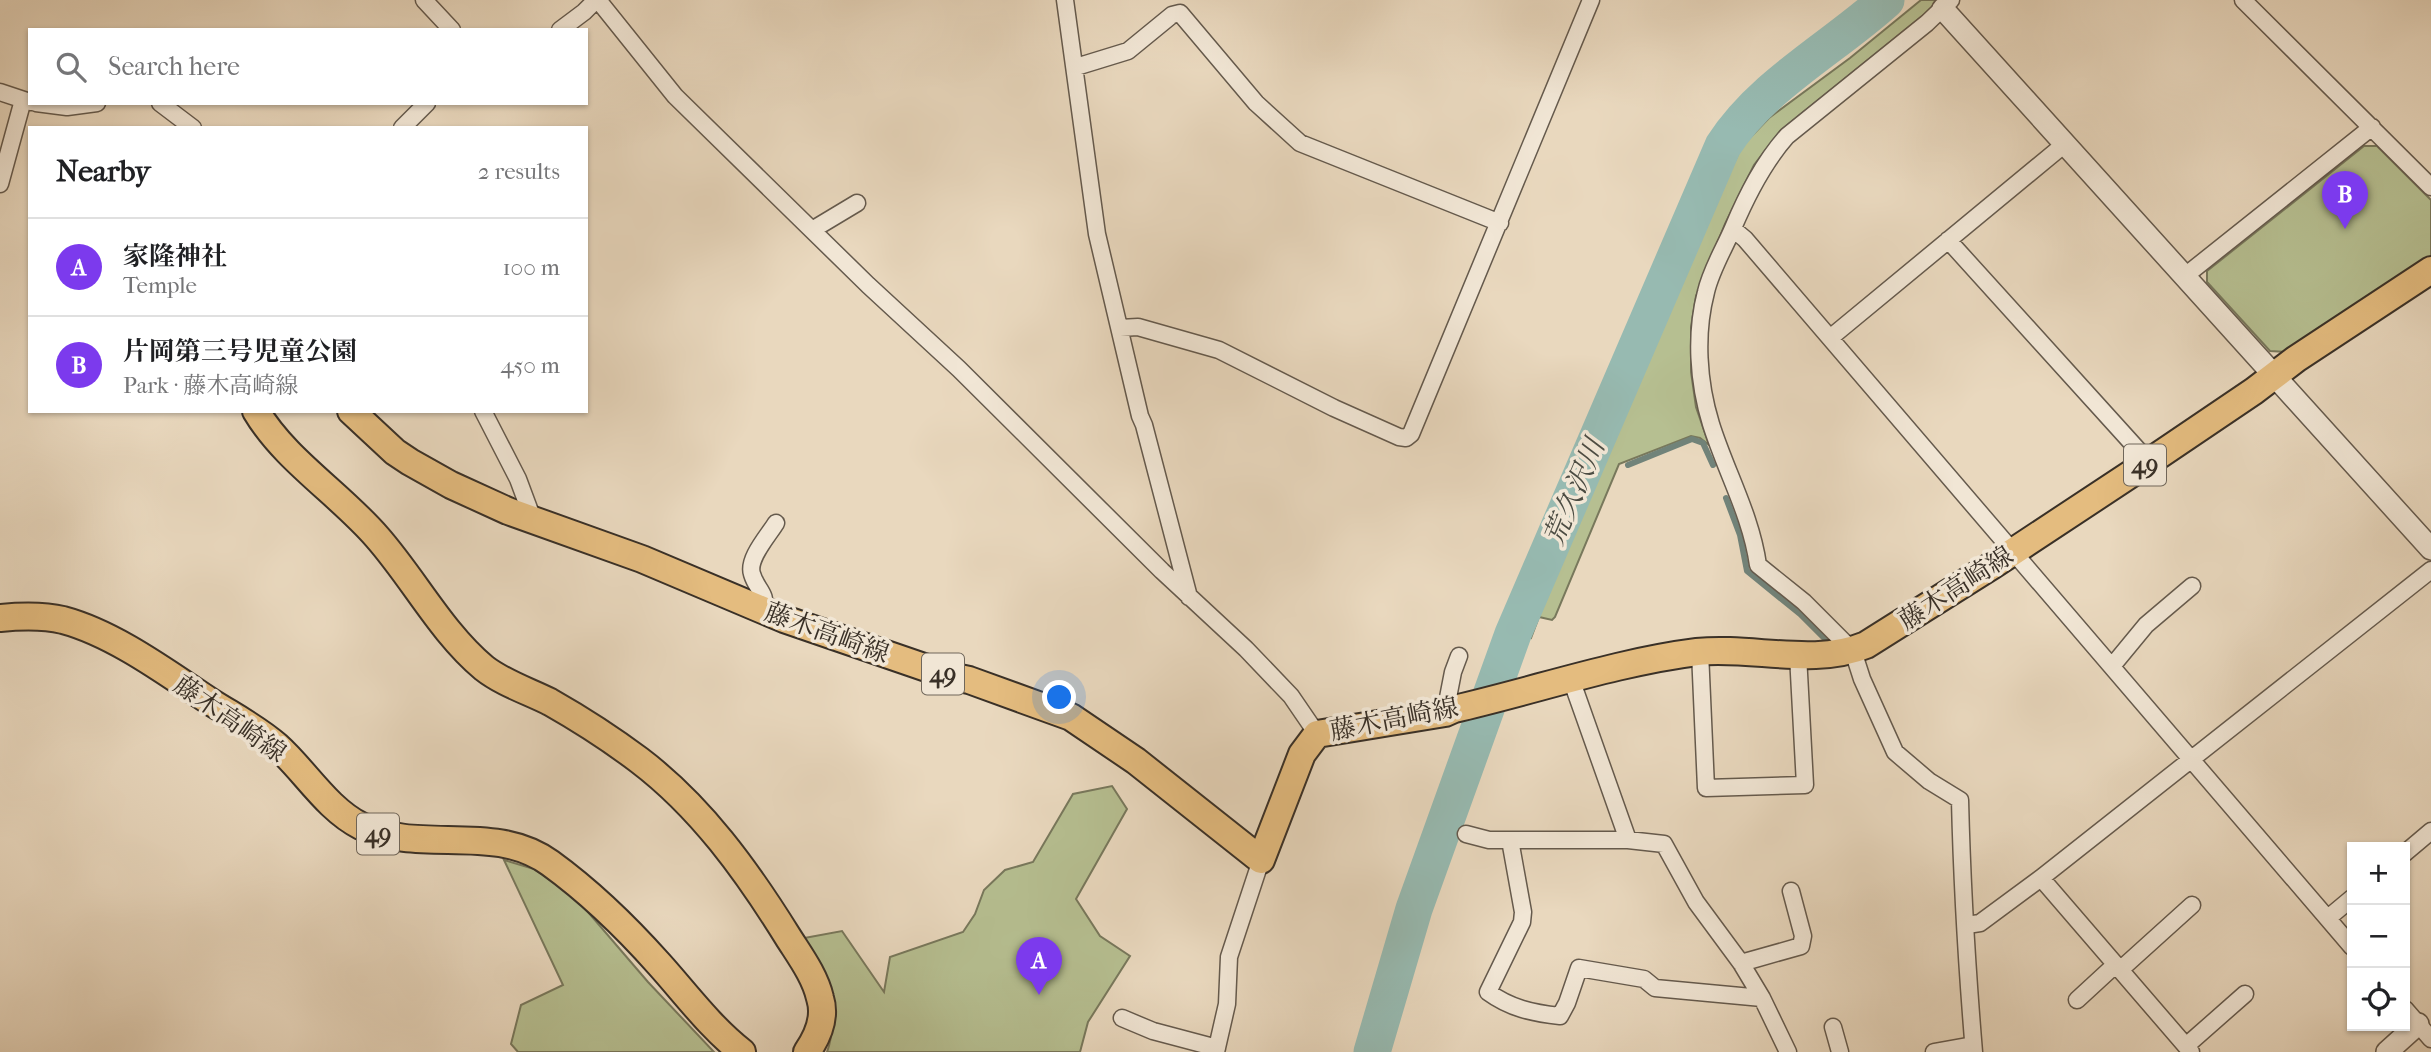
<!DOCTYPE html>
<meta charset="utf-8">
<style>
body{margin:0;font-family:"IM FELL French Canon","Noto Serif JP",serif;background:#f2f2f2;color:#202124}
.controls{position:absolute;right:21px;bottom:21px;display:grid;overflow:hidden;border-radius:0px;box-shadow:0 2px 5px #0004}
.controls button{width:63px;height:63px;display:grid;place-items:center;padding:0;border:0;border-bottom:2px solid #e0e0e0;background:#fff;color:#202124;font:35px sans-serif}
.you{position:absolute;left:1060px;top:698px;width:24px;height:24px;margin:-18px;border:5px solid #fff;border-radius:50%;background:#1a73e8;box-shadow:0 0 0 10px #1a73e833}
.badge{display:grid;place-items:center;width:46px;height:46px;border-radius:50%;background:#7c3aed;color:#fff;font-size:23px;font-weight:700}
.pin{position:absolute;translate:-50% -58px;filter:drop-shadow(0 2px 4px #0008)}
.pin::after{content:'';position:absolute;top:37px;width:24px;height:21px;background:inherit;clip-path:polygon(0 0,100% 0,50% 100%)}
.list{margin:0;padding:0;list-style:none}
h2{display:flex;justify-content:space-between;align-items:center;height:91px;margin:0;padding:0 28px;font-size:30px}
h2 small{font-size:23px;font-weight:400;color:#757577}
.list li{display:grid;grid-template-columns:46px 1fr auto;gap:21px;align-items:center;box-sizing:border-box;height:98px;padding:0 28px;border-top:2px solid #e0e0e0}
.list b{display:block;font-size:26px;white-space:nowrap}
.list p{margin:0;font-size:23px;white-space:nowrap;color:#757577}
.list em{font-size:23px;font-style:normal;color:#757577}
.icon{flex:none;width:38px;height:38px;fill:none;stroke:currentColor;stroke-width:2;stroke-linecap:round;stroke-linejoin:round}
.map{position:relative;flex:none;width:2431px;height:1052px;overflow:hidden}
.search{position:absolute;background:#fff;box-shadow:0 2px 5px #0004;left:28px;top:28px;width:560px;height:77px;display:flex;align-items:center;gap:18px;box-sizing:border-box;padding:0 24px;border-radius:0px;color:#757577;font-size:26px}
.panel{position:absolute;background:#fff;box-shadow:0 2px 5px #0004;left:28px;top:126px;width:560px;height:287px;border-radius:0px}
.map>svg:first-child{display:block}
.green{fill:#b6bf91;stroke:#78785c;stroke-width:2}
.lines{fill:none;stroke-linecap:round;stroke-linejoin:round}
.stream{stroke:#71837a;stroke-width:6}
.river{stroke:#97bab1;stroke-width:37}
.minor-casing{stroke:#655a4d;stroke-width:19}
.tertiary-casing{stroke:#655a4d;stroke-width:24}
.primary-casing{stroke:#393027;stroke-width:30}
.minor{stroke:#f1e6d5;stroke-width:16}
.tertiary{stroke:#f1e6d5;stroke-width:21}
.primary{stroke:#e4bc7f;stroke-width:26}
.labels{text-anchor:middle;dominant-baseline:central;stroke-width:7;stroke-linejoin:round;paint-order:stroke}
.shield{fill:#f1e6d5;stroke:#70675b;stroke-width:2}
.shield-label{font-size:24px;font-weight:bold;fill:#393027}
.street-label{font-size:26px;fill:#393027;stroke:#f1e6d5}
.water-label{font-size:28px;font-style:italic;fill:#4c4c43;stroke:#f1e6d5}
</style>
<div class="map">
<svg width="2431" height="1052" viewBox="0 0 2431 1052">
<rect width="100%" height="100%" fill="#e9d8be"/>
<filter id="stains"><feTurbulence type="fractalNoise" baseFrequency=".00286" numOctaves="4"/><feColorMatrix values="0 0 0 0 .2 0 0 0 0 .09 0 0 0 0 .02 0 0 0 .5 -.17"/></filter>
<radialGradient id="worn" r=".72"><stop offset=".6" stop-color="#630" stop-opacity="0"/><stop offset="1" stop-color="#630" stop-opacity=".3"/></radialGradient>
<!-- green -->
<path class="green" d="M1921,0H1939L1926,13L1780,131L1754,165L1725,224L1696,296L1691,327V372L1696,407L1709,445L1700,438L1691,436L1619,464L1555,617L1552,620L1539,617L1531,638L1527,637L1674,298L1703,226L1742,146L1769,118L1850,58Z
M2364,146H2377L2431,200V258L2287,352L2270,351L2207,282V271Z
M1112,786L1127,809L1076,899L1100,936L1130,956L1088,1022L1080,1052H827C842,1012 817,974 799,939L842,931L884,992L890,957L963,932L975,914L984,890L1005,870L1033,862L1073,794Z
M504,860L534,869L576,898L648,982L714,1052H518L511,1044L521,1005L563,985Z"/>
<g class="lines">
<!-- stream -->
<path class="stream" d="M1628,465L1692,439L1703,443L1713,465
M1726,498L1740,535L1747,571L1800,614L1826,640"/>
<!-- river -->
<path class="river" d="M1372,1052L1414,909L1513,634L1723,146C1762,85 1833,48 1886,0"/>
<!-- minor casing -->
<g class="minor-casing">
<path id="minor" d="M424,0L452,30
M598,0L675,96L868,285L959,369L1162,571L1246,649L1291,696L1317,734
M1065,0L1097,234L1140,416L1144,425L1189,597
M1951,0L1927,23L1787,136C1763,163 1747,195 1733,228C1724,249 1711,270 1706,292C1695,334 1698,382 1711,424C1726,472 1751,515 1758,565L1804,602L1853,651L1862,679L1895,752L1929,781L1960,800C1962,884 1967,968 1974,1052
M2243,0L2431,187
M560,30L584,12L596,0
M1076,67L1128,51L1172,15L1180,13L1256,103L1300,143L1500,223
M0,92L30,102
M36,103L67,107L97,103
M160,103L193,128
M402,128L427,103
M0,184L23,100
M1733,229L1745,239L2352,947
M812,230L857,203
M1948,240L2149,462
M2185,276L2372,127
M1120,328L1138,327L1219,350L1334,408L1399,437L1406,438L1411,434L1591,0
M1830,338L2066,143
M483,411L518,479L534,522
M764,611C767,591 757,591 752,574C747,559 768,536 776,523
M1700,652L1706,788L1805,785L1798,655
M2113,665L2146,625L2192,586
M1571,679L1628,840
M1445,713L1453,672L1459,656
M1466,834L1489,840H1628L1664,844L1696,902L1741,963L1762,998L1788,1052
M1510,840L1523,912L1522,922L1488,992C1510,1008 1532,1013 1560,1016L1567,1003L1579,968L1644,979L1655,988L1762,998
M2405,853L2431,831
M2041,878L2191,1052
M2328,918L2352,898
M1967,925L1980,923L2041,878L2431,570
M1741,963L1801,946L1803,936L1791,891
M2120,970L2192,905
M2077,1000L2115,965
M2405,1009L2431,1039
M1122,1018L1153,1031L1217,1048
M1833,1027L1840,1052
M2186,1046L2245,994
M1216,1052L1227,1004L1229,957L1261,860
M1934,1052L1973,1045"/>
</g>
<!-- tertiary casing -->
<g class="tertiary-casing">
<path id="tertiary" d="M1943,9L2431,549
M2387,1052L2418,1024"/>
</g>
<!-- primary casing -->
<g class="primary-casing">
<path id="primary" d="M256,411C285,460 340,494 377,537C414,579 441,632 484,668C503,683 528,691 550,702C580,719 611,739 639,760C701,807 747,871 788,937C800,956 815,976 820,998C826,1017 818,1036 807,1052
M351,411L395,452L410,462L451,485L508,511L642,559L784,619L950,676L969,680L1071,717L1136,761L1261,860L1302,754L1317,734L1445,713L1454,709C1533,691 1617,662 1697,652C1753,646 1813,667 1866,645L1993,565L2149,462L2254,391L2296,359L2431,270
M0,618C21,616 42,615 63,620C115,634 167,673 211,702C233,716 258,729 277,746C305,771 327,809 361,826C421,855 493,822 550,863C590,892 626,927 659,964C686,994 710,1027 742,1052"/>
</g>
<!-- minor -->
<use href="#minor" class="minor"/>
<!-- tertiary -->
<use href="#tertiary" class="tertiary"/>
<!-- primary -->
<use href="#primary" class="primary"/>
</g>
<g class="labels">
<!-- shield labels -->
<g class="shield">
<rect x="2124" y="444.5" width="42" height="41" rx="5"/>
<rect x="922" y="653.5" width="42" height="41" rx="5"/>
<rect x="357" y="813.5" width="42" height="41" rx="5"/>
</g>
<g class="shield-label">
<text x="2145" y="465">49</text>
<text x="943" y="674">49</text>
<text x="378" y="834">49</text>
</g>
<!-- street labels -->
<g class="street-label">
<text transform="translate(1956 588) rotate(-33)">藤木高崎線</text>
<text transform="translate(827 633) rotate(20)">藤木高崎線</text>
<text transform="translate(230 719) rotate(35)">藤木高崎線</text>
<text transform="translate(1394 719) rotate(-11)">藤木高崎線</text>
</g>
<!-- water labels -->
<g class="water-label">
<text transform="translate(1574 492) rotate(-67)">荒久沢川</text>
</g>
</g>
<rect width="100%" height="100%" filter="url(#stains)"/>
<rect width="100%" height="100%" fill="url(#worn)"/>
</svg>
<div class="controls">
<button>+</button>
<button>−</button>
<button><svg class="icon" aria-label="locate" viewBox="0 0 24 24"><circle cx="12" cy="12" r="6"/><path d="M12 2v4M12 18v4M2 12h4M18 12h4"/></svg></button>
</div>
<div class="you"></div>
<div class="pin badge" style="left:1039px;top:995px">A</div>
<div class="pin badge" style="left:2345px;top:229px">B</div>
<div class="search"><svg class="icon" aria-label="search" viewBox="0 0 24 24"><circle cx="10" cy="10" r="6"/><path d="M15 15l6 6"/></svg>Search here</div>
<section class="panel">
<h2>Nearby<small>2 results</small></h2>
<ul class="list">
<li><span class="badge">A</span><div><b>家隆神社</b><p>Temple</p></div><em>100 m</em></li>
<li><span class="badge">B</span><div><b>片岡第三号児童公園</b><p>Park · 藤木高崎線</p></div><em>450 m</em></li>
</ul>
</section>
</div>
